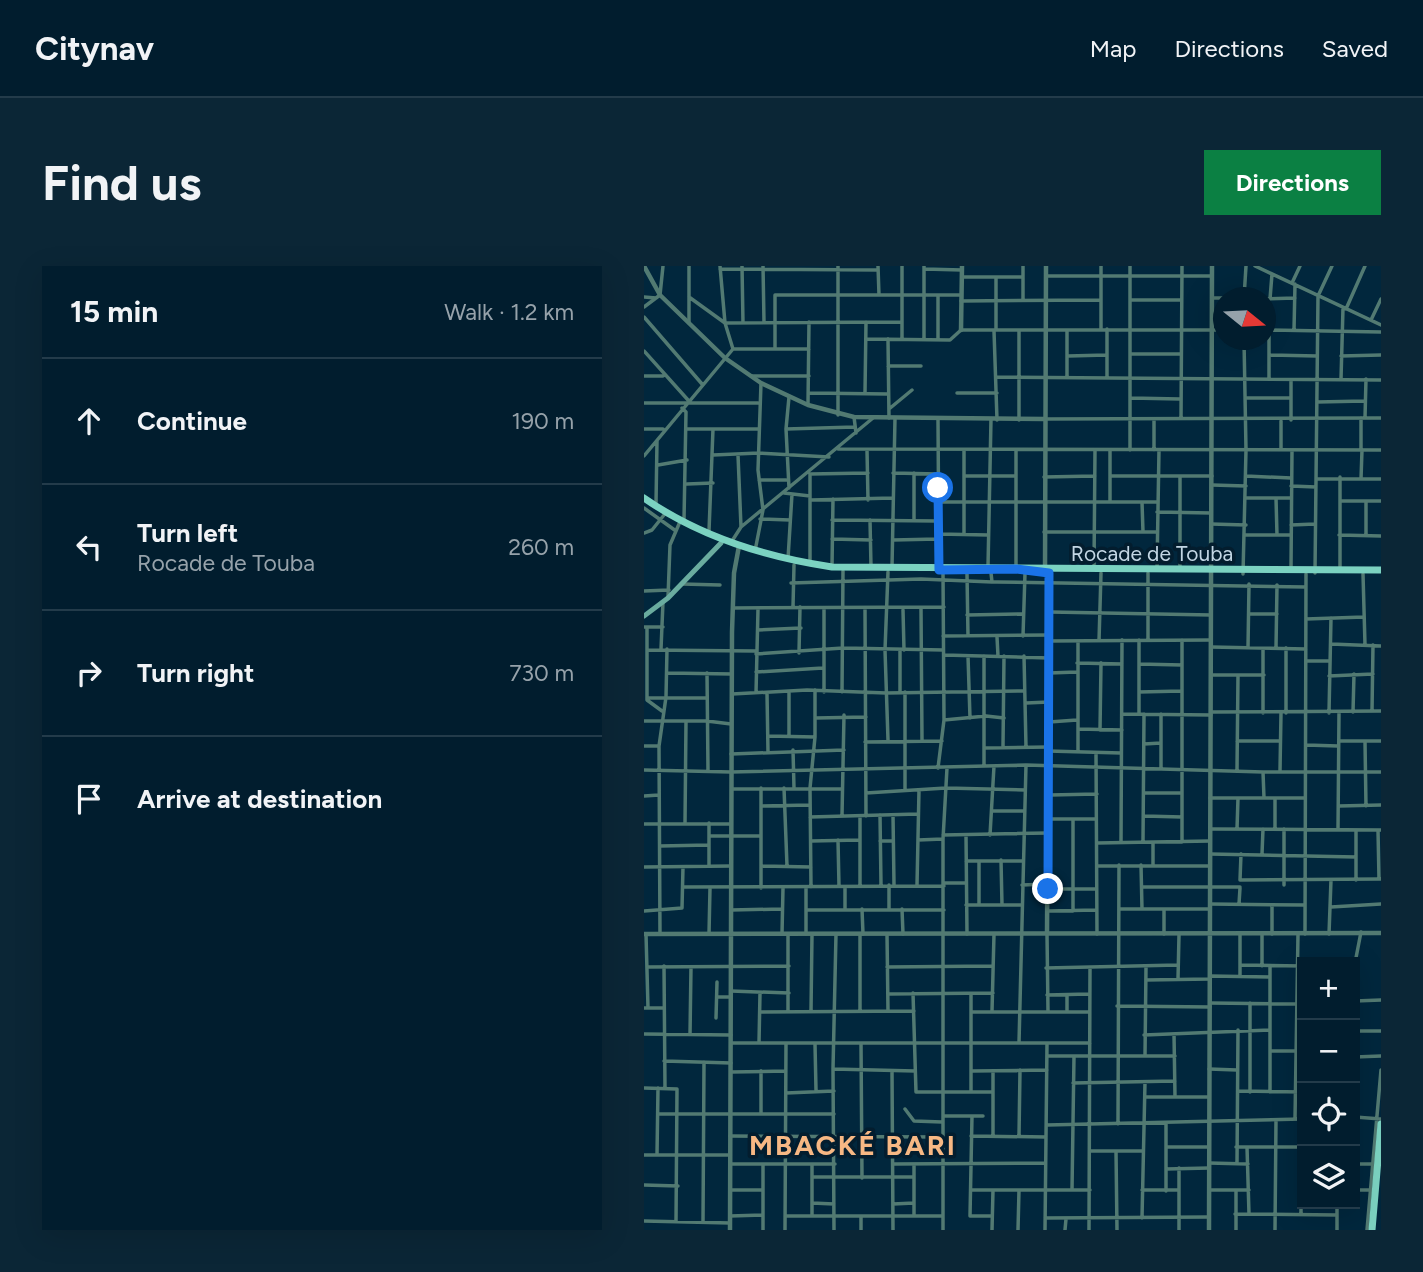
<!DOCTYPE html>
<meta charset="utf-8">
<style>
body{margin:0;font-family:Figtree,sans-serif;background:#0b2636;color:#f1f3f6}
.controls{position:absolute;right:21px;bottom:21px;display:grid;overflow:hidden;border-radius:0px;box-shadow:0 7px 28px #0002}
.controls button{width:63px;height:63px;display:grid;place-items:center;padding:0;border:0;border-bottom:2px solid #233b4a;background:#011d2e;color:#f1f3f6;font:35px sans-serif}
.compass{position:absolute;left:569px;top:21px;width:63px;height:63px;border-radius:50%;background:#011d2e;box-shadow:0 7px 28px #0002;rotate:108deg}
.stop{position:absolute;width:21px;height:21px;margin:-16px;border:5px solid #1a73e8;border-radius:50%;background:#fff}
.stop.end{background:#1a73e8;border-color:#fff;box-shadow:0 2px 7px #0008}
.list{margin:0;padding:0;list-style:none}
h2{display:flex;justify-content:space-between;align-items:center;height:91px;margin:0;padding:0 28px;font-size:30px}
h2 small{font-size:23px;font-weight:400;color:#96a2aa}
.list li{display:grid;grid-template-columns:46px 1fr auto;gap:21px;align-items:center;box-sizing:border-box;height:126px;padding:0 28px;border-top:2px solid #233b4a}
.list b{display:block;font-size:26px;white-space:nowrap}
.list p{margin:0;font-size:23px;white-space:nowrap;color:#96a2aa}
.list em{font-size:23px;font-style:normal;color:#96a2aa}
.icon{flex:none;width:38px;height:38px;fill:none;stroke:currentColor;stroke-width:2;stroke-linecap:round;stroke-linejoin:round}
.map{position:relative;flex:none;width:737px;height:964px;overflow:hidden;border-radius:0px}
header{display:flex;align-items:center;gap:42px;box-sizing:border-box;height:98px;padding:0 35px;background:#011d2e;border-bottom:2px solid #233b4a}
header strong{font-size:33px}
nav{display:flex;gap:38px;margin-inline-start:auto;font-size:24px}
.intro{display:flex;align-items:center;justify-content:space-between;box-sizing:border-box;height:168px;padding:0 42px}
h1{margin:0;font-size:49px}
.button{padding:18px 32px;border-radius:0px;background:#0b8043;color:#fff;font-size:24px;font-weight:700}
main{display:flex;gap:42px;padding:0 42px}
aside{flex:1;background:#011d2e;border-radius:0px;box-shadow:0 7px 28px #0002}
.map>svg:first-child{display:block}
.lines{fill:none;stroke-linecap:round;stroke-linejoin:round}
.minor{stroke:#527a72;stroke-width:3.5}
.tertiary{stroke:#527a72;stroke-width:4.5}
.secondary{stroke:#6aac9f;stroke-width:5}
.primary{stroke:#7bd2c1;stroke-width:7}
.route{stroke:#1a73e8;stroke-width:9}
.labels{text-anchor:middle;dominant-baseline:central;stroke-width:7;stroke-linejoin:round;paint-order:stroke}
.street-label{font-size:21px;fill:#c3d6e4;stroke:#031d2e}
.district-label{font-size:28px;font-weight:bold;letter-spacing:2px;fill:#f7b884;stroke:#031d2e}
</style>
<header>
<strong>Citynav</strong>
<nav><a>Map</a><a>Directions</a><a>Saved</a></nav>
</header>
<div class="intro"><h1>Find us</h1><a class="button">Directions</a></div>
<main>
<aside>
<h2>15 min<small>Walk · 1.2 km</small></h2>
<ul class="list">
<li><svg class="icon" aria-label="ahead" viewBox="0 0 24 24"><path d="M12 20V5M6 11l6-6 6 6"/></svg><div><b>Continue</b></div><em>190 m</em></li>
<li><svg class="icon" aria-label="left" viewBox="0 0 24 24"><path d="M17 20v-9H6M10 6l-5 5 5 5"/></svg><div><b>Turn left</b><p>Rocade de Touba</p></div><em>260 m</em></li>
<li><svg class="icon" aria-label="right" viewBox="0 0 24 24"><path d="M7 20v-9h11M14 6l5 5-5 5"/></svg><div><b>Turn right</b></div><em>730 m</em></li>
<li><svg class="icon" aria-label="arrive" viewBox="0 0 24 24"><path d="M6 21V4h12l-3 4 3 4H6"/></svg><div><b>Arrive at destination</b></div></li>
</ul>
</aside>
<div class="map">
<svg width="737" height="964" viewBox="0 0 737 964">
<rect width="100%" height="100%" fill="#01273d"/>
<g class="lines">
<!-- minor -->
<path class="minor" d="M98,0L99,57
M119,0L120,56
M194,0V149
M234,0L235,29
M611,0L737,59
M76,3L234,4
M280,3L318,4
M403,10H568
M318,11H379
M352,11V64
M648,17L656,0
M294,29V74
M0,31L12,32
M45,31L81,57L258,56
M568,32H580
M600,32L602,0
M622,33L651,32
M626,33L628,8
M379,34V0
M486,34H537
M317,35L457,34
M0,41L16,29L19,0
M702,43L721,0
M0,51L58,118
M727,54L737,33
M45,57V0
M457,63V0
M463,63V112
M423,64V112
M622,64L737,66
M625,64V113
M650,64L651,18
M350,65L353,154
M375,65V154
M222,73L306,74L317,64H580
M244,73L245,152
M258,73V0
M280,73V0
M89,83H165
M131,83V29H317
M0,85L44,134
M487,88H537
M625,89L673,90
M424,90L463,89
M697,90L737,89
M244,100H277
M0,110H19
M108,110H165
M352,111L737,114
M697,113L699,42
M647,114V154
M165,127L243,128
M221,127L222,56
M313,127H353
M145,131L142,163L145,222
M486,132L536,133
M601,132H647
M673,136L721,135
M0,137H114
M164,138L165,56
M38,142L42,146L40,254
M245,143L268,124
M210,151L212,167
M717,152V184
M721,152L722,113
M294,153L295,302
M401,153L737,152
M537,153L538,0
M637,155V184
M0,163H19
M42,163H114
M142,163L211,161
M194,183L737,184
M223,184L224,234
M320,184V268
M486,184V0
M510,184V153
M69,189L115,187L185,191
M94,189L97,261
M0,190L89,83L81,57L76,0
M14,199L43,194
M249,207L294,208
M270,207V254
M166,208L224,207
M320,210H372
M466,210H568
M536,210V302
M602,210L647,212
M400,211L451,210
M696,211V302
M672,213H737
M717,213L718,184
M115,214H142
M43,218L69,217
M568,219L602,220
M647,220L672,221
M140,227L166,230
M602,232H647
M632,232L633,269
M167,234L249,232
M696,235H737
M722,235V268
M294,236H513
M466,236V184
M498,236L499,266
M12,238L13,175
M0,242L32,265
M513,246L567,247
M116,253L146,254
M188,254L293,255
M226,254L227,301
M567,258L602,259
M647,259L671,258
M65,265L69,163
M400,266H513
M0,267L8,264L20,249
M294,268L344,269
M602,269H647
M695,269L737,270
M188,273L227,274
M249,274L294,273
M88,275L97,261L229,152
M111,285L119,244L114,204L117,117
M144,293L148,228
M166,296V208
M188,301L189,233
M248,301L251,152
M344,301L347,153
M372,301V184
M450,301L451,184
M513,302L515,184
M647,302L648,184
M347,307L348,316H353L662,321
M671,307L674,30L688,0
M323,308L324,370
M599,308L602,184L600,74
M719,308L721,379
M147,317L277,313L348,316
M38,318L76,319
M0,325L25,324
M24,331L26,279L35,258
M149,341L150,299
M89,342L300,341
M221,342L222,550
M277,343L278,474
M259,344L260,384
M406,346L567,349
M605,348H633
M323,349L379,348
M662,353L720,351
M0,361H19
M3,361V434L18,445
M114,364L157,362
M299,370L405,369
M379,370L381,307
M353,371L354,390
M495,374V448
M504,374V307
M538,374V576
M405,375L567,374
M434,375V486
M455,375L457,307
M687,378L737,380
M567,381L662,383
M604,382L605,318
M632,382L633,319
M17,383L19,336
M3,384L111,385
M256,384V427
M155,387L156,341
M112,388L199,382L299,384
M300,389L405,392
M324,390L326,452
M340,390V500
M380,390L382,481
M663,395H685
M433,397L478,398
M495,398L538,399
M112,406L179,402
M23,407L88,408
M63,407L64,504
M405,407L433,406
M567,409H620
M685,410L729,408
M180,426V342
M198,426L199,305
M261,426V524
M495,426L538,425
M112,427L114,343
M123,427L124,486
M88,428L163,424L242,427L380,425
M4,432H63
M382,437L405,436
M728,445L729,379
M567,446L737,445
M709,446L710,408
M619,447V383
M642,447V382
M685,447L687,352
M478,448L567,449
M517,448V502
M172,452L222,451
M300,454L342,450L360,452
M0,455H63L87,458
M405,456L433,454
M434,463L478,464
M456,464L457,397
M124,470L171,471
M145,470V425
M244,474L241,384L244,306
M593,475H636
M695,475H737
M721,475L722,540
M221,476L298,475
M500,478L517,477
M662,479L694,480
M0,480H15
M359,480L360,390
M341,482L404,481
M149,484L150,522
M404,485L477,487
M452,487L453,668
M87,488L200,484
M294,502L300,454L299,307
M0,504L87,506L382,499L619,506H737
M593,505L594,409
M636,505L637,447
M619,506L620,532
M117,522V622
M140,522L143,600
M88,523H197
M222,527L302,522L381,524
M500,527H537
M406,529L453,528
M0,530L15,529
M566,532H661
M117,540L166,539
M695,540L737,539
M349,545H381
M236,549L237,619
M249,549L250,619
M198,550L200,449
M216,550V619
M500,550L538,551
M166,551L274,548
M404,553H452
M429,553V645
M65,557V600
M0,558H87
M41,558L42,456
M566,563L737,564
M593,563L594,532
M631,563V532
M694,564L695,447
M734,564L735,613
M299,569L404,567
M322,569L323,668
M346,569L350,500
M65,570H117
M194,574L195,620
M274,574L299,573
M167,575L216,574
M236,575H249
M499,576L500,448
M453,577L566,575
M477,577L478,374
M509,577V599
M16,580L65,579
M566,588L712,591
M618,588L619,563
M357,594L358,639
M322,595H378
M497,599L498,643
M117,600L167,601
M453,600H566
M0,601L87,600
M596,614L737,613
M596,614L597,588
M712,614V564
M300,617H322
M273,619L275,524
M378,619L404,618
M640,619V563
M39,621L300,620
M167,621L166,522L171,471V424
M201,621V643
M498,621H596
M404,623H452
M566,638L661,639
M595,638L596,622
M322,639H378
M335,639V595
M628,639V668
M687,641L737,638
M218,643L219,668
M245,643V619
M258,643L259,668
M475,643H566
M520,643V668
M87,644L138,643
M163,644H300
M0,645L38,642L39,601
M404,645L452,644
M2,668L4,742
M16,668L15,480L22,431L23,383
M65,668L66,622
M138,668L139,622
M162,668V621
M192,668L189,803L271,805
M243,668L244,745
M403,668L404,745
M596,668V710
M661,668L662,308
M685,668L687,614
M711,697L717,666
M596,699L658,700
M20,700L21,822
M618,700V668
M626,700V826
M3,701L145,700
M243,701L349,700
M402,702L534,699
M566,710L626,711
M534,713L535,669
M502,714L566,713
M87,725L145,727
M269,727L272,826H349
M244,728L349,727
M403,729L445,728
M423,729V744
M73,731H87
M711,735L737,734
M566,737L653,738
M606,737V826
M473,740L566,741
M0,742H20
M144,745V668
M167,745L168,668
M216,745V668
M348,745L350,668
M116,746L270,745
M327,746H445
M72,752L73,716
M711,765H737
M0,768L87,769
M530,768L531,831
M46,769L47,701
M500,769L626,764
M87,777H446
M115,777L116,727
M217,777L218,912
M375,777L382,499
M171,778L172,824
M626,785H652
M403,790H531
M501,790L502,701
M711,791L737,790
M20,795L87,797
M189,803L190,964
M565,803L593,804
M117,805V848
M248,805L249,964
M328,805L403,804
M87,806L142,805
M429,817L531,815
M0,822L33,823L32,956
M594,825L658,826
M327,826V728
M142,827L190,825
M501,831H565
M261,843L270,855L298,856
M14,848H190
M299,850H339
M328,850L326,950H348
M711,851L737,853
M651,853L654,668
M474,858L475,599
M403,859L658,853
M349,869V805
M86,870L298,871
M327,870L402,871
M375,870L376,804
M522,881H565
M592,881H656
M603,881L605,948
M446,885H499
M472,885L473,964
M0,889H86
M13,889L14,822
M565,897L604,898
M593,897L594,764
M86,898H191
M250,898L401,897
M711,898H728
M522,903L565,902
M168,911H270
M0,919L34,920
M86,924H119
M327,924H446
M428,924L430,790
M498,924H535
M565,924H605
M711,924H726
M522,925V857
M168,937L190,938
M249,938L270,937
M591,948L693,949
M657,949V881
M86,950L119,949
M141,950H299
M168,950V898
M270,950V898
M401,952L565,951
M498,952L501,816
M0,955L86,957
M59,956L60,796
M119,964V898
M141,964L142,777
M217,964V951
M299,964V573L303,502
M348,964L349,924
M374,964L375,924
M401,964L403,777
M421,964L422,953
M445,964L446,702
M535,964V902
M592,964V924
M631,964L632,854
M693,964V938
M723,964L737,804"/>
<!-- tertiary -->
<path class="tertiary" d="M0,0L16,29L81,92L117,117L164,139L210,151L401,153
M317,64L318,0
M401,307L402,0
M0,668L737,667
M403,668L405,307
M86,964L88,366L90,307L95,280
M565,964L568,0"/>
<!-- secondary -->
<path class="secondary" d="M0,350L24,332L77,277"/>
<!-- primary -->
<path class="primary" d="M0,232C56,271 121,291 188,301L737,304
M728,964L737,858"/>
</g>
<g class="lines">
<!-- route -->
<path class="route" d="M294,222L295,304L372,303L405,307L404,623"/>
</g>
<g class="labels">
<!-- street labels -->
<g class="street-label">
<text x="508" y="287">Rocade de Touba</text>
</g>
<!-- district labels -->
<g class="district-label">
<text x="209" y="879">MBACKÉ BARI</text>
</g>
</g>
</svg>
<div class="controls">
<button>+</button>
<button>−</button>
<button><svg class="icon" aria-label="locate" viewBox="0 0 24 24"><circle cx="12" cy="12" r="6"/><path d="M12 2v4M12 18v4M2 12h4M18 12h4"/></svg></button>
<button><svg class="icon" aria-label="layers" viewBox="0 0 24 24"><path d="M12 4l9 5-9 5-9-5zM3 14l9 5 9-5"/></svg></button>
</div>
<svg class="compass" viewBox="-18 -18 36 36"><path d="M0-13l5 13h-10z" fill="#e53935"/><path d="M0 13l5-13h-10z" fill="#96a2aa"/></svg>
<div class="stop" style="left:294px;top:222px"></div>
<div class="stop end" style="left:404px;top:623px"></div>
</div>
</main>
